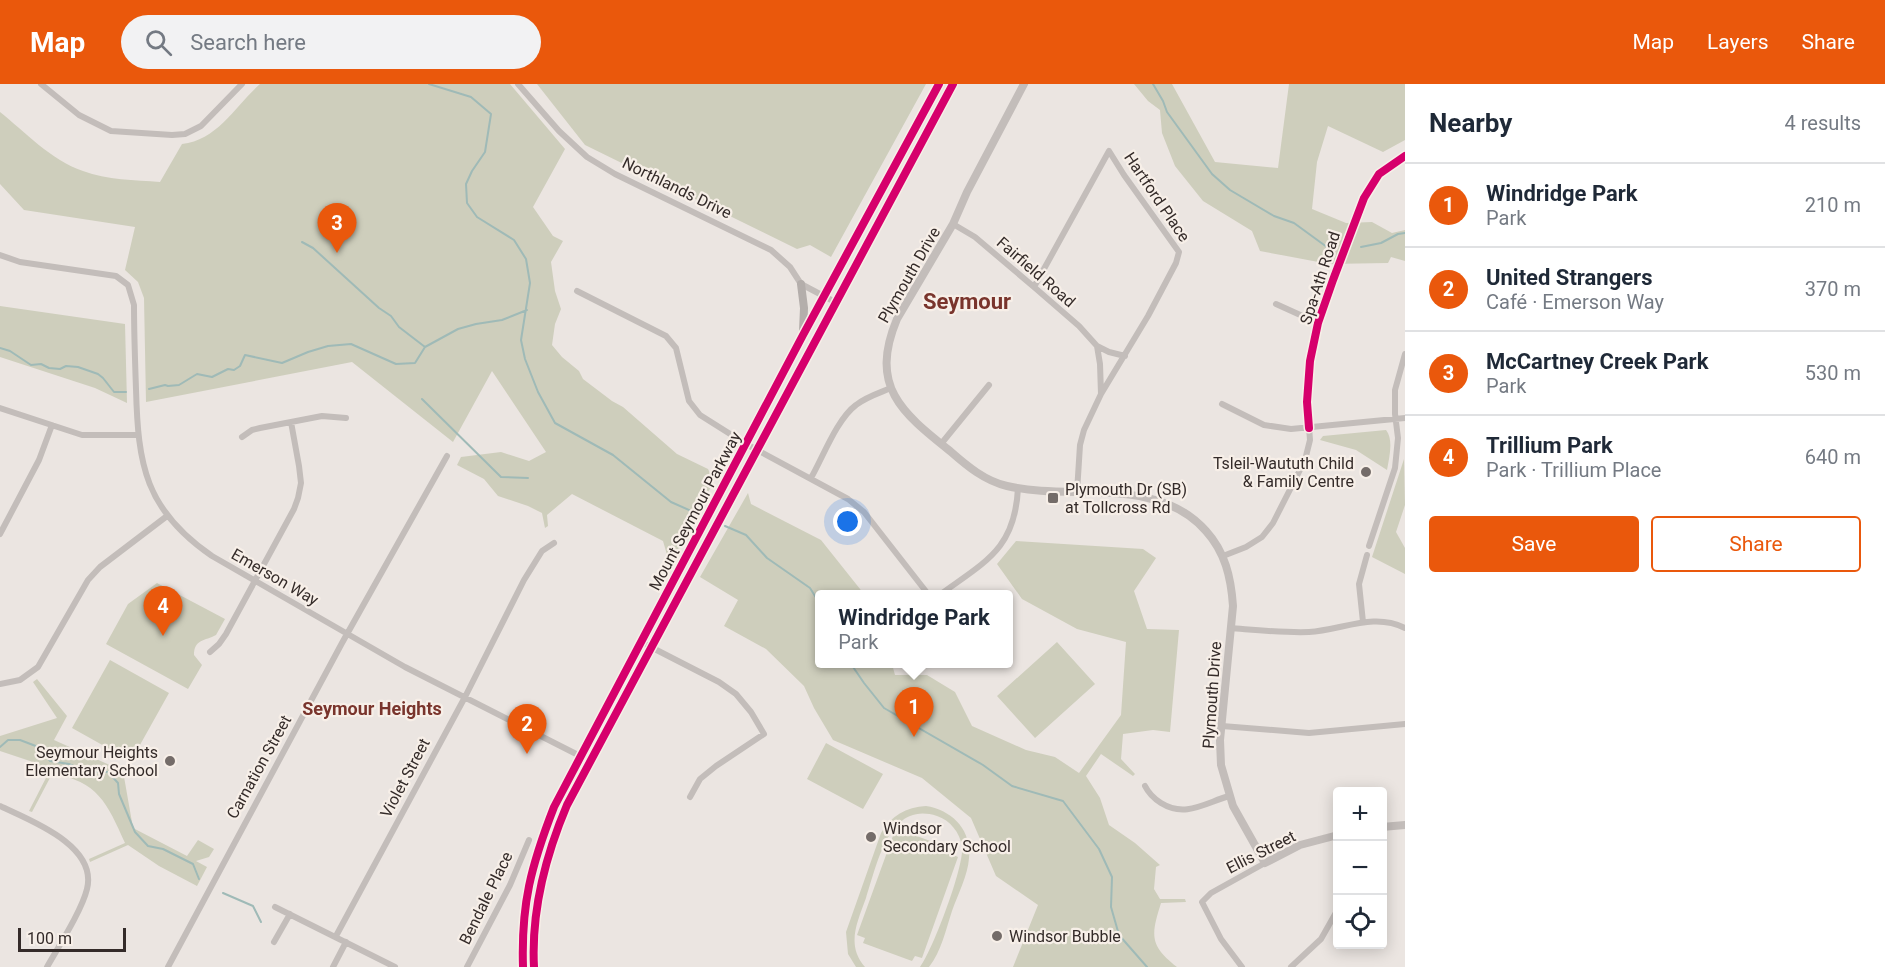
<!DOCTYPE html>
<meta charset="utf-8">
<style>
body{margin:0;font-family:Roboto,sans-serif;background:#f2f2f3;color:#1f2937}
.controls{position:absolute;right:18px;bottom:18px;display:grid;overflow:hidden;border-radius:6px;box-shadow:0 3px 15px #0003}
.controls button{width:54px;height:54px;display:grid;place-items:center;padding:0;border:0;border-bottom:2px solid #e0e1e3;background:#fff;color:#1f2937;font:30px sans-serif}
.scale{position:absolute;left:18px;bottom:15px;width:108px;box-sizing:border-box;padding-left:6px;border:3px solid #342b29;border-top:0;font-size:16px;line-height:21px;white-space:nowrap;color:#342b29;-webkit-text-stroke:4px #f7efe8;paint-order:stroke}
.you{position:absolute;left:848px;top:438px;width:21px;height:21px;margin:-15px;border:4px solid #fff;border-radius:50%;background:#1a73e8;box-shadow:0 0 0 9px #1a73e833}
.badge{display:grid;place-items:center;width:39px;height:39px;border-radius:50%;background:#ea580c;color:#fff;font-size:20px;font-weight:700}
.pin{position:absolute;translate:-50% -50px;filter:drop-shadow(0 2px 3px #0008)}
.pin::after{content:'';position:absolute;top:32px;width:21px;height:18px;background:inherit;clip-path:polygon(0 0,100% 0,50% 100%)}
.popup{position:absolute;left:815px;top:506px;width:198px;height:78px;box-sizing:border-box;display:grid;place-content:center;border-radius:6px;background:#fff;filter:drop-shadow(0 2px 4px #0005);font-size:20px;white-space:nowrap;color:#747a83}
.popup b{font-size:22px;color:#1f2937}
.popup::after{content:'';position:absolute;left:50%;top:100%;margin-left:-12px;border:12px solid transparent;border-top-color:#fff}
.list{margin:0;padding:0;list-style:none}
h2{display:flex;justify-content:space-between;align-items:center;height:78px;margin:0;padding:0 24px;font-size:26px}
h2 small{font-size:20px;font-weight:400;color:#747a83}
.list li{display:grid;grid-template-columns:39px 1fr auto;gap:18px;align-items:center;box-sizing:border-box;height:84px;padding:0 24px;border-top:2px solid #e0e1e3}
.list b{display:block;font-size:22px;white-space:nowrap}
.list p{margin:0;font-size:20px;white-space:nowrap;color:#747a83}
.list em{font-size:20px;font-style:normal;color:#747a83}
.actions{display:flex;gap:12px;padding:18px 24px}
.actions a{flex:1;padding:14px 0;border:2px solid #ea580c;border-radius:6px;text-align:center;font-size:21px;color:#ea580c}
.actions .main{background:#ea580c;color:#fff}
.icon{flex:none;width:33px;height:33px;fill:none;stroke:currentColor;stroke-width:2;stroke-linecap:round;stroke-linejoin:round}
.map{position:relative;flex:none;width:1405px;height:883px;overflow:hidden}
header{display:flex;align-items:center;gap:36px;box-sizing:border-box;height:84px;padding:0 30px;background:#ea580c;color:#fff}
header strong{font-size:28px}
nav{display:flex;gap:33px;margin-inline-start:auto;font-size:21px}
.search{width:420px;height:54px;background:#f2f2f3;display:flex;align-items:center;gap:15px;box-sizing:border-box;padding:0 21px;border-radius:33px;color:#747a83;font-size:22px}
main{display:flex}
aside{flex:1;background:#fff}
.map>svg:first-child{display:block}
.green{fill:#cecebc}
.lines{fill:none;stroke-linecap:round;stroke-linejoin:round}
.stream{stroke:#9fbab7;stroke-width:2}
.minor{stroke:#c3bdba;stroke-width:6}
.tertiary{stroke:#c3bdba;stroke-width:8}
.secondary{stroke:#b4aeab;stroke-width:8}
.cycleway-casing{stroke:#f7efe8;stroke-width:11}
.cycleway{stroke:#d6006c;stroke-width:8}
.poi-dot{fill:#746c69;stroke:#f7efe8;stroke-width:2}
.labels{text-anchor:middle;dominant-baseline:central;stroke-width:4.5;stroke-linejoin:round;paint-order:stroke}
.street-label{font-size:16px;fill:#342b29;stroke:#f7efe8}
.poi-label{font-size:16px;fill:#342b29;stroke:#f7efe8;text-anchor:start}
.neighbourhood-label{font-size:18px;font-weight:bold;fill:#79342c;stroke:#f7efe8}
.district-label{font-size:22px;font-weight:bold;fill:#79342c;stroke:#f7efe8}
</style>
<header>
<strong>Map</strong>
<div class="search"><svg class="icon" aria-label="search" viewBox="0 0 24 24"><circle cx="10" cy="10" r="6"/><path d="M15 15l6 6"/></svg>Search here</div>
<nav><a>Map</a><a>Layers</a><a>Share</a></nav>
</header>
<main>
<div class="map">
<svg width="1405" height="883" viewBox="0 0 1405 883">
<rect width="100%" height="100%" fill="#ebe5e1"/>
<!-- green -->
<path class="green" d="M260,0H510L565,65L533,123L553,152L563,157L551,178L555,207L561,225L555,240L552,261L562,273L579,287L583,295L612,317L623,323L677,370L708,385L714,397L670,481L663,457L572,410L547,431L548,442L545,444L542,429L528,422L498,412L484,395L457,381L461,373L501,368L529,377L546,368L492,287L453,358L352,278L146,318L144,214L138,198L125,186L135,143L24,126L0,100V28C25,48 51,76 83,87C107,96 135,96 160,98L182,60C218,56 235,22 260,0Z
M537,0H926L831,173L810,161L797,165L585,61Z
M1134,0H1172L1215,78L1278,84L1289,0H1405V56L1383,68L1328,42L1317,78L1312,125L1346,139L1372,138L1392,149L1405,146V177L1391,173L1388,179L1329,180L1260,167L1252,147L1203,117L1175,82L1162,49L1160,26L1148,17Z
M0,222L125,240L127,319L95,304L0,273Z
M1386,346C1394,356 1389,374 1387,386L1356,366L1320,356L1323,352Z
M1404,375L1405,421L1396,448L1405,464V490L1372,473Z
M748,409L751,420L821,456L864,510H820V580H892L895,591H927L955,608L972,642L1026,666L1055,673L1079,689L1121,631L1126,558L1077,545L1022,515L997,480L1016,457L1143,465L1156,474L1134,507L1147,545L1179,546L1170,648L1153,646L1123,650L1121,675L1135,690L1133,692L1101,670L1086,692L1100,714L1109,741L1135,759L1160,781L1156,783L1154,805L1160,815H1185L1186,818L1161,819C1151,851 1149,861 1177,883H1013L1038,821L996,792L971,734L922,694L833,656L814,624L804,602L766,565L724,542L738,516L700,493Z
M157,499L225,535L216,551C205,557 194,555 194,571L202,581L188,605L106,560L128,520Z
M1057,558L1095,600L1035,654L997,612Z
M110,576L169,609L131,677L72,644Z
M37,595L67,632L54,656L123,687L133,744L187,772L198,756L214,765L209,773L196,777L207,783L197,802L159,782L128,761L90,778L89,775L125,759C107,719 98,697 52,690L32,728L29,727L49,688L30,677L0,667V652L57,634L33,598Z
M826,659L883,690L863,725L807,695Z
M926,722C952,726 972,746 969,774C968,791 958,810 952,827C946,845 941,868 929,883H920C932,868 965,781 962,762C960,749 950,736 937,732C888,716 877,782 866,814C857,839 846,861 865,883H856L848,870L846,848L881,749C891,732 906,723 926,722Z
M903,747L952,765L951,770L958,773L922,874L915,872L912,877L863,859L865,854L857,851L894,749L901,752Z"/>
<g class="lines">
<!-- stream -->
<path class="stream" d="M429,0L471,13L491,30L485,68L472,87L466,100L467,119L477,133L514,156L526,175L530,199L521,256L525,275L538,308L555,339L613,371L671,418L698,430
M1153,0L1163,17L1167,28L1212,90L1230,106L1274,132L1294,139L1331,166
M302,158L313,164L379,224L391,232L399,243L425,263
M1361,163L1381,159L1398,150L1405,149
M0,264L10,267L31,281L41,280L49,284L60,285L66,282L78,283L98,290L103,294L114,308H126
M149,305L165,301L168,302L179,301L197,290L212,293L228,285L234,286L240,282L245,271L282,279L308,268L328,262L351,260L396,280L415,279L425,263L458,245L476,240L502,236L527,226
M422,315L501,393L528,394
M725,442L746,451L767,474L810,504L820,520
M851,580L864,599L884,624L983,681L1012,702L1063,717L1099,765L1112,793L1111,823L1119,851L1147,883
M0,663L8,656H20L41,664L50,677L69,680L87,688H108L118,699L119,710L135,748L148,762L163,765L193,780L199,795
M223,809L253,822L261,838"/>
<!-- minor -->
<path class="minor" d="M41,0L79,31L111,47L172,51L185,50L201,42L242,0
M518,0L559,47L587,73L615,90L771,166L790,183L801,200L835,218
M953,140L975,153L1034,203L1079,242L1097,262L1100,280L1101,310L1084,346L1080,361L1077,408
M0,171L20,178L116,192L128,201L134,221C134,249 135,277 136,305C138,381 145,426 212,472L405,583L590,677
M1034,203L1109,67L1124,91L1179,168L1176,179L1148,232L1101,310
M577,207L666,252L676,264L689,317L700,331L746,360L848,415L864,428L928,510
M1276,220L1318,239
M1097,262L1109,268L1125,272
M1222,320L1264,341L1291,345L1405,334
M0,324L82,351H137
M242,353L252,346L260,344L322,332L346,334
M941,360L989,301
M811,394C823,373 837,335 856,321C866,313 879,309 891,304
M0,450L39,376L52,341
M1369,462L1395,384L1398,354L1395,330V306L1405,270
M1223,472L1246,463L1262,453L1273,439L1305,376L1310,356L1307,318L1310,277L1318,239L1333,196L1364,114L1379,90L1405,72
M941,510C986,477 1015,465 1018,404
M1363,538L1359,500L1367,471
M1230,544C1256,546 1283,549 1309,548C1342,546 1374,528 1405,544
M641,558L719,598L736,610L751,628L764,650L716,682L700,695L690,713
M210,568L219,560L226,550L294,425L298,414L301,399L299,382L291,338
M0,600L20,596L38,583L88,496L100,483L167,432
M1222,642L1309,649L1405,640
M1145,702C1149,710 1153,714 1161,719C1185,734 1205,719 1229,712
M0,722C29,736 98,761 87,805C82,826 59,862 47,883
M275,823L395,883
M336,852L465,613L524,496L542,467L554,459
M274,858L290,830
M168,883L342,559L447,372
M333,883L346,858
M467,883L510,801L529,756
M1242,883L1221,855L1202,818L1211,809L1265,779
M1291,883L1321,855L1338,825"/>
<!-- tertiary -->
<path class="tertiary" d="M1024,0L967,108L953,140L897,235C869,302 901,328 950,367C967,382 985,397 1007,402C1072,417 1157,391 1206,447C1225,468 1231,493 1233,522L1220,656L1221,681L1233,722L1265,779L1300,761L1338,751
M1382,743L1405,741"/>
<!-- secondary -->
<path class="secondary" d="M801,200L804,224L803,247
M523,883C521,820 531,782 554,723L803,251L939,0
M534,883C531,826 545,773 567,721L953,0"/>
<!-- cycleway casing -->
<g class="cycleway-casing">
<path id="cycleway" d="M1309,344L1307,318L1310,277L1318,239L1333,196L1364,114L1379,90L1405,72
M523,883C521,820 531,782 554,723L803,251L939,0
M534,883C531,826 545,773 567,721L953,0"/>
</g>
<!-- cycleway -->
<use href="#cycleway" class="cycleway"/>
</g>
<!-- markers -->
<g class="poi-dot">
<circle cx="1366" cy="388" r="6"/>
<rect x="1047" y="408" width="12" height="12" rx="3"/>
<circle cx="170" cy="677" r="6"/>
<circle cx="871" cy="753" r="6"/>
<circle cx="997" cy="852" r="6"/>
</g>
<g class="labels">
<!-- street labels -->
<g class="street-label">
<text transform="translate(677 104) rotate(26)">Northlands Drive</text>
<text transform="translate(1157 113) rotate(56)">Hartford Place</text>
<text transform="translate(1036 188) rotate(41)">Fairfield Road</text>
<text transform="translate(909 191) rotate(-60)">Plymouth Drive</text>
<text transform="translate(1320 194) rotate(-72)">Spa-Ath Road</text>
<text transform="translate(695 427) rotate(-62)">Mount Seymour Parkway</text>
<text transform="translate(275 493) rotate(30)">Emerson Way</text>
<text transform="translate(1212 611) rotate(-86)">Plymouth Drive</text>
<text transform="translate(259 683) rotate(-61)">Carnation Street</text>
<text transform="translate(405 694) rotate(-62)">Violet Street</text>
<text transform="translate(1261 768) rotate(-27)">Ellis Street</text>
<text transform="translate(486 814) rotate(-64)">Bendale Place</text>
</g>
<!-- poi labels -->
<g class="poi-label">
<text x="1354" y="379" text-anchor="end">Tsleil-Waututh Child<tspan x="1354" dy="18">&amp; Family Centre</tspan></text>
<text x="1065" y="405">Plymouth Dr (SB)<tspan x="1065" dy="18">at Tollcross Rd</tspan></text>
<text x="158" y="668" text-anchor="end">Seymour Heights<tspan x="158" dy="18">Elementary School</tspan></text>
<text x="883" y="744">Windsor<tspan x="883" dy="18">Secondary School</tspan></text>
<text x="1009" y="852">Windsor Bubble</text>
</g>
<!-- neighbourhood labels -->
<g class="neighbourhood-label">
<text x="372" y="624">Seymour Heights</text>
</g>
<!-- district labels -->
<g class="district-label">
<text x="967" y="217">Seymour</text>
</g>
</g>
</svg>
<div class="controls">
<button>+</button>
<button>−</button>
<button><svg class="icon" aria-label="locate" viewBox="0 0 24 24"><circle cx="12" cy="12" r="6"/><path d="M12 2v4M12 18v4M2 12h4M18 12h4"/></svg></button>
</div>
<div class="scale">100 m</div>
<div class="you"></div>
<div class="pin badge" style="left:914px;top:653px">1</div>
<div class="popup"><b>Windridge Park</b>Park</div>
<div class="pin badge" style="left:527px;top:670px">2</div>
<div class="pin badge" style="left:337px;top:169px">3</div>
<div class="pin badge" style="left:163px;top:552px">4</div>
</div>
<aside>
<h2>Nearby<small>4 results</small></h2>
<ul class="list">
<li><span class="badge">1</span><div><b>Windridge Park</b><p>Park</p></div><em>210 m</em></li>
<li><span class="badge">2</span><div><b>United Strangers</b><p>Café · Emerson Way</p></div><em>370 m</em></li>
<li><span class="badge">3</span><div><b>McCartney Creek Park</b><p>Park</p></div><em>530 m</em></li>
<li><span class="badge">4</span><div><b>Trillium Park</b><p>Park · Trillium Place</p></div><em>640 m</em></li>
</ul>
<div class="actions"><a class="main">Save</a><a>Share</a></div>
</aside>
</main>
